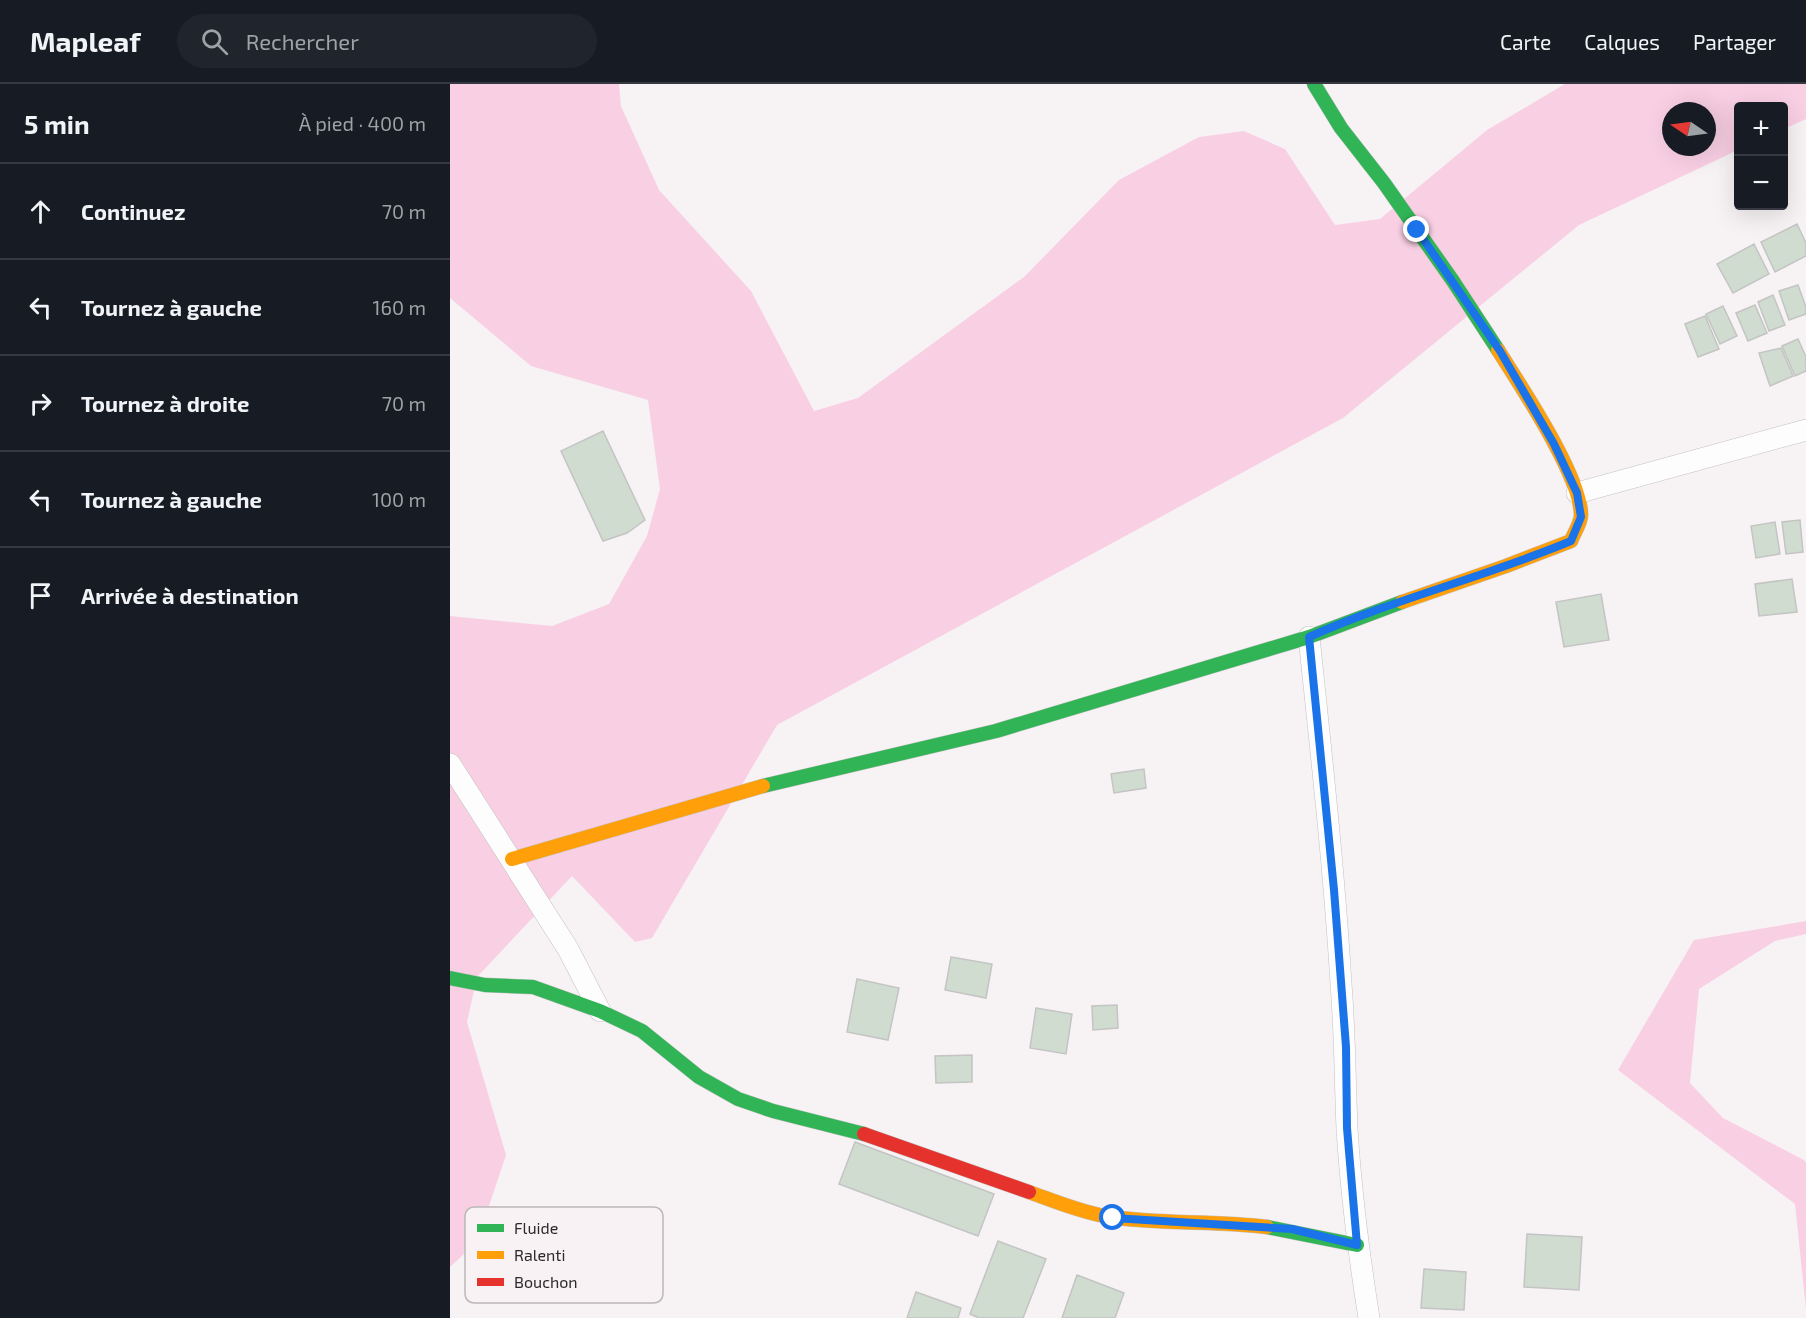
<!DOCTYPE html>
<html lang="fr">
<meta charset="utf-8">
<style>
body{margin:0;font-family:"Exo 2",sans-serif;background:#20242c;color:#f1f3f6}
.controls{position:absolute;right:18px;top:18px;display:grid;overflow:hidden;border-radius:6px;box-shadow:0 6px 24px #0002}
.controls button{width:54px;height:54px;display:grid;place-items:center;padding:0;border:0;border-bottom:2px solid #363941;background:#171b24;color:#f1f3f6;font:30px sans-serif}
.compass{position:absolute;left:1212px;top:18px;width:54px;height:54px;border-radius:50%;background:#171b24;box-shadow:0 6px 24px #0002;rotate:283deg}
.stop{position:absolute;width:18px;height:18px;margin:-14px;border:4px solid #1a73e8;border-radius:50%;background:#fff}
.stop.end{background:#1a73e8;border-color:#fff;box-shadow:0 2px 6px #0008}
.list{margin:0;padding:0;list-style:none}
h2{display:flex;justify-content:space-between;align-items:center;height:78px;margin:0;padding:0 24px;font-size:26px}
h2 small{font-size:20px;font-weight:400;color:#9ea1a6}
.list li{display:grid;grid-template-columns:39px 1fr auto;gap:18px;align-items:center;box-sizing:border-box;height:96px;padding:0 24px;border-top:2px solid #363941}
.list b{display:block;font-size:22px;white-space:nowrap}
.list em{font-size:20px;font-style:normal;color:#9ea1a6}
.icon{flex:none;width:33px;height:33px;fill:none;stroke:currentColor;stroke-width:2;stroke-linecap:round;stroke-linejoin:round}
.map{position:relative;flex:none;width:1356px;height:1234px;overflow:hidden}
header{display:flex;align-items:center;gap:36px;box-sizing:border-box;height:84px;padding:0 30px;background:#171b24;border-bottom:2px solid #363941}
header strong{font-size:28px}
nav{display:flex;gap:33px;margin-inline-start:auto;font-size:21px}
.search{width:420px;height:54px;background:#20242c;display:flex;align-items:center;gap:15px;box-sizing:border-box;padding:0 21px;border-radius:33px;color:#9ea1a6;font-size:22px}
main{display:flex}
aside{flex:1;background:#171b24}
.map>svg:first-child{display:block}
.green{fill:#f9cfe3;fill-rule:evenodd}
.building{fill:#cfdccf;stroke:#c4c4c4;stroke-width:1.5}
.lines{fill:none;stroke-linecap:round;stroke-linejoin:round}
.street-casing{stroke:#c4c1c2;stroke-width:22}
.fast-casing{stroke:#c4c1c2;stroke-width:15}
.slow-casing{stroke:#c4c1c2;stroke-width:15}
.jam-casing{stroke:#c4c1c2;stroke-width:15}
.street{stroke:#fefdfe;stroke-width:21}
.fast{stroke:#30b455;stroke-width:14}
.slow{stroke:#ff9f0a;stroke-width:14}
.jam{stroke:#e5322d;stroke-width:14}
.route{stroke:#1a73e8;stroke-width:8}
.key{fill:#f8f2f5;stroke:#bbb6b8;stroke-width:1.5}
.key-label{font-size:16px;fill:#2c2a2b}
</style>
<header>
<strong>Mapleaf</strong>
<div class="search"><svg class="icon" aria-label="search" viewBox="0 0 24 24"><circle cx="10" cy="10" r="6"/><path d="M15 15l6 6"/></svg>Rechercher</div>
<nav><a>Carte</a><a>Calques</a><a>Partager</a></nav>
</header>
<main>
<aside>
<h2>5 min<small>À pied · 400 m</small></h2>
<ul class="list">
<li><svg class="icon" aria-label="ahead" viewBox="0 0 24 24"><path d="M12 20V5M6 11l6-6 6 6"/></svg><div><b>Continuez</b></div><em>70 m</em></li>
<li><svg class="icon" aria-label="left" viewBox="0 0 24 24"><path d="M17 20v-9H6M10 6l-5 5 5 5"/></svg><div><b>Tournez à gauche</b></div><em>160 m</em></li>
<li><svg class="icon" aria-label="right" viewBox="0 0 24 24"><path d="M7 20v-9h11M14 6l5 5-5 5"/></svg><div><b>Tournez à droite</b></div><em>70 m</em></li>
<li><svg class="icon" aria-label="left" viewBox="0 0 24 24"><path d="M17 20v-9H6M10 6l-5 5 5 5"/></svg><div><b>Tournez à gauche</b></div><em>100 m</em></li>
<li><svg class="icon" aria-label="arrive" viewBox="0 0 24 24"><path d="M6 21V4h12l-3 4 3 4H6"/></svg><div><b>Arrivée à destination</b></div></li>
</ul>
</aside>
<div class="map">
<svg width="1356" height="1234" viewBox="0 0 1356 1234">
<rect width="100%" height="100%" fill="#f7f3f5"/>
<!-- green -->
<path class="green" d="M0,0H169L171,22L209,106L301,207L364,327L408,314L574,193L669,96L749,53L794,47L835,65L885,141L930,135L1037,46L1115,0H1356V35L1334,45V22H1288V66L1129,141L893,334L327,641L202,854L185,858L122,792L27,893L17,938L56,1071L27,1158L0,1183V532L102,542L159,520L197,452L210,405L198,316L81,282L0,214ZM1221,27H1257V63H1221Z
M1356,837V850L1325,857L1249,905L1240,999L1273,1034L1354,1076L1356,1079V1225L1345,1120L1168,986L1244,856Z"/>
<!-- building -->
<path class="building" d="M1347,140L1356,159V172L1325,188L1311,158Z
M1304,160L1319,190L1283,209L1267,180Z
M1348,201L1356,223V230L1339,236L1329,207Z
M1323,211L1335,241L1319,247L1308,218Z
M1305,221L1317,249L1298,257L1286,229Z
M1273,222L1287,252L1270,260L1256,230Z
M1255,232L1269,265L1248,273L1235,240Z
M1348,255L1356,273V287L1345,292L1332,262Z
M1331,264L1343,292L1320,302L1309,269Z
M153,347L195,436L177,449L153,457L111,367Z
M1350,436L1353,468L1336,470L1332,438Z
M1325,438L1330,470L1306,474L1301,442Z
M1342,495L1347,528L1309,532L1305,500Z
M1151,510L1159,556L1114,563L1106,518Z
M694,685L696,704L664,709L661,690Z
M501,873L542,880L536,914L495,906Z
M407,895L449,904L438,956L397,948Z
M667,921L668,944L643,946L642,922Z
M586,924L622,930L616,970L580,964Z
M522,971V998L486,999L485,972Z
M405,1058L544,1110L528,1152L389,1100Z
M1077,1150L1132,1153L1129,1206L1074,1203Z
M548,1157L596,1175L573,1234H529L520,1230Z
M974,1185L1016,1188L1014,1226L971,1224Z
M627,1191L674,1209L665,1234H612Z
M466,1208L511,1224L508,1234H457Z"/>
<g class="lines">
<!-- street casing -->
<g class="street-casing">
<path id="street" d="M1127,409L1356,346
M859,553C871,668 884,784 891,900C895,949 895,997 897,1045C901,1109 909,1171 919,1234
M0,680L118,865L150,927"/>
</g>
<!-- fast casing -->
<g class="fast-casing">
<path id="fast" d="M864,0L891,44L934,99L1003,197L1048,266
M313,702L546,647L859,553L952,518
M0,894L35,901L83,903L150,927L192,947L249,993L288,1015L323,1027L414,1050
M817,1143L907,1161"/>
</g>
<!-- slow casing -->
<g class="slow-casing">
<path id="slow" d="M952,518L1056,482L1121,457C1124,449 1131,439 1131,431C1131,392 1070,301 1048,266
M62,775L313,702
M579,1108C604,1117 628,1127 654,1132C708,1141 763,1136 817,1143"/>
</g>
<!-- jam casing -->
<g class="jam-casing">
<path id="jam" d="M414,1050L579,1108"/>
</g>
<!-- street -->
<use href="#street" class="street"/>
<!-- fast -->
<use href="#fast" class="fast"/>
<!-- slow -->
<use href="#slow" class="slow"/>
<!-- jam -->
<use href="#jam" class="jam"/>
</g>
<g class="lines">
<!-- route -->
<path class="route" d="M663,1134L842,1145L907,1161L897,1044L896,963L884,806L859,553C944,515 1035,493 1121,457L1131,433L1127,409L1104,360L1050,267L967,146"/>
</g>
<!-- legend -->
<rect x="15" y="1123" width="198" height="96" rx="9" class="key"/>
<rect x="27" y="1140" width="27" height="8" fill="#30b455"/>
<rect x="27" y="1167" width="27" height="8" fill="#ff9f0a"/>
<rect x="27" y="1194" width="27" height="8" fill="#e5322d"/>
<g class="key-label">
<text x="64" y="1150">Fluide</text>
<text x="64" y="1177">Ralenti</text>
<text x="64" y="1204">Bouchon</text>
</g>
</svg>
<div class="controls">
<button>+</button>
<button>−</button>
</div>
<svg class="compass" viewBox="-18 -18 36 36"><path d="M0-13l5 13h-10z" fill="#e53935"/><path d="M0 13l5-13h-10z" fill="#9ea1a6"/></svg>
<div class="stop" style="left:663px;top:1134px"></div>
<div class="stop end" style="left:967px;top:146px"></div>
</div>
</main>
